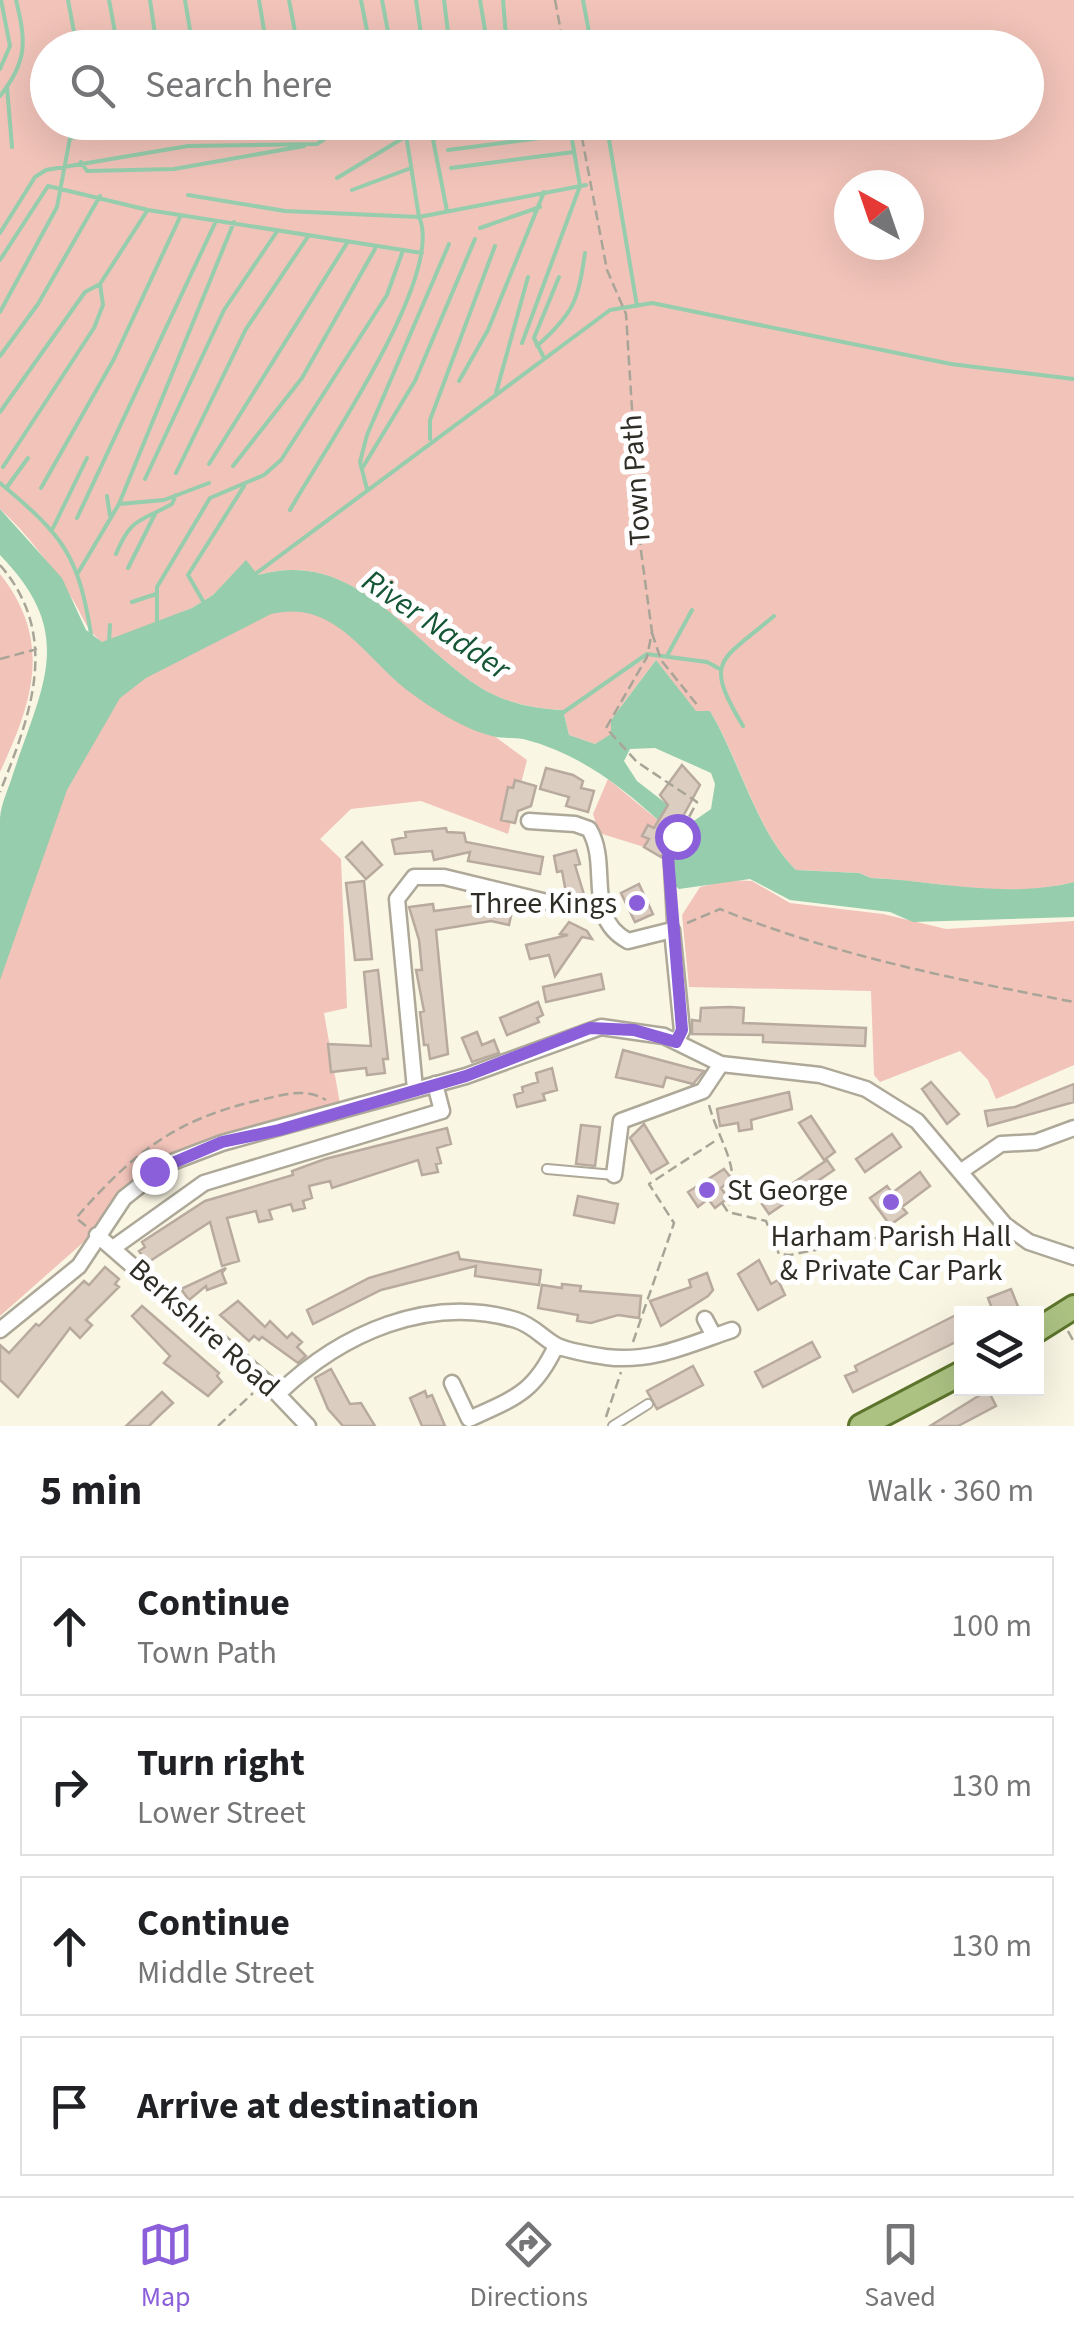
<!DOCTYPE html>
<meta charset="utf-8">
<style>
body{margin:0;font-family:"Source Sans 3",sans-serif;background:#f2f2f2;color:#202124}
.controls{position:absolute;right:30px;bottom:30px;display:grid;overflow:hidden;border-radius:0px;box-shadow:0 10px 40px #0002}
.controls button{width:90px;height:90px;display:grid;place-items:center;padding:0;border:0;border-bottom:2px solid #e0e0e0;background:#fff;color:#202124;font:50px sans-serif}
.compass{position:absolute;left:834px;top:170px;width:90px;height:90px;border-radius:50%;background:#fff;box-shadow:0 10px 40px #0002;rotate:320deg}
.stop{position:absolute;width:30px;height:30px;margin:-22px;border:8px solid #8b5fd9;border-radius:50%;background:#fff}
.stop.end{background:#8b5fd9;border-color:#fff;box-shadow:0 2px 10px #0008}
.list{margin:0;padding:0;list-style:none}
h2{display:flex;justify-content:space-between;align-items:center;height:130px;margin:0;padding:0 40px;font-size:42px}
h2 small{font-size:32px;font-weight:400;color:#757577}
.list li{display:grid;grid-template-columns:65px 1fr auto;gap:30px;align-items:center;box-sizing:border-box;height:140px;margin:0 20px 20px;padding:0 20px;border:2px solid #e0e0e0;border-radius:0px}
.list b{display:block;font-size:38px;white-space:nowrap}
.list p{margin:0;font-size:32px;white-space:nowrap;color:#757577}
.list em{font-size:32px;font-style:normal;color:#757577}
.icon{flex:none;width:55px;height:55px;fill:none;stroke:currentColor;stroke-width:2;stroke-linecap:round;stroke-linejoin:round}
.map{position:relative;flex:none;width:1074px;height:1426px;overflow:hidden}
.search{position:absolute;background:#fff;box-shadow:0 10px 40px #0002;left:30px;right:30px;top:30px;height:110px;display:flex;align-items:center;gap:25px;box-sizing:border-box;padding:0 35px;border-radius:55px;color:#757577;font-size:38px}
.sheet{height:770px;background:#fff}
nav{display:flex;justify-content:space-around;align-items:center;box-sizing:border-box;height:140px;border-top:2px solid #e0e0e0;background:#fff;font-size:28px;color:#757577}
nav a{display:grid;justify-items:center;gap:5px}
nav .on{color:#8b5fd9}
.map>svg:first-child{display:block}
.green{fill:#f1c3b9;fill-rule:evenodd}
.water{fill:#96cdac}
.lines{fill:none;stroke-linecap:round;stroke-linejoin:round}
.stream{stroke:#96cdac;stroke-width:4}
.building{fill:#dccdc1;stroke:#b8aa9e;stroke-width:2.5}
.service-casing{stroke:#ada898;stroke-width:12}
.minor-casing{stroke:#ada898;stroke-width:19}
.primary-casing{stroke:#5c742c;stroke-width:28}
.path{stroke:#a8a598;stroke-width:2.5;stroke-dasharray:10 5;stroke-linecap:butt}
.service{stroke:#fff;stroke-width:8}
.minor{stroke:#fff;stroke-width:14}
.primary{stroke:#acc283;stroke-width:22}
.route{stroke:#8b5fd9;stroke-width:12}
.poi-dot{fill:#8b5fd9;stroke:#fff;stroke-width:4}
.labels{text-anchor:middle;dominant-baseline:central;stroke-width:10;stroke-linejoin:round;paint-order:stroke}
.street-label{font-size:30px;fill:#2f2d26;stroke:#fff}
.poi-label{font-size:30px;fill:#2f2d26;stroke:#fff;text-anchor:end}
.water-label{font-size:32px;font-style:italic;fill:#145536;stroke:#fff}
</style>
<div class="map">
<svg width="1074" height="1426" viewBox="0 0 1074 1426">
<rect width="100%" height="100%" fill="#faf6e4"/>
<!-- green -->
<path class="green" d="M0,0H1074V882C1007,900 938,881 871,878L859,873L796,870C755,829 741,762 710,711L696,712L656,660L611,720L612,734L595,744L569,735L563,710C538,709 510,704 488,692C412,648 358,546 258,575L246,561L213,595L192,608L112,641L102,642C84,628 83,615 71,597C51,566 27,533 0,509ZM48,48H1026V122H48ZM849,185H909V245H849Z
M0,574C53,641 33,701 0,772Z
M310,602L527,760L508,834L421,801L351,809L320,839L341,859L347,1008L324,1013L340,1104L180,1157L0,1316V950L100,688L257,609Z
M608,779L659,821L643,836L649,839L644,847L599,833L593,814Z
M728,880L752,881L790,903L883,914L946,929L1074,921V1065L996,1099L988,1080L960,1051L880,1082L874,1075L871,991L689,987L682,915L700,887Z"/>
<!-- water -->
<path class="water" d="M0,509L62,578L86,630L102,642L192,608L213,595L246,560L258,575C359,546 412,648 488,692C511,704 538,709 563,710L569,735L595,744L611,734V720L656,660L696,711H710C740,761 755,829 796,870L859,873L871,878C938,881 1007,899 1074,882V917L913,922L890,912L790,900L750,879L679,889L672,883V859L682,836L688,825L711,809L715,784L711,773L655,748L630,749L624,761L637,781L668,805L659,821C620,785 576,752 523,739C513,737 502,739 492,736C464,729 434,710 411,693C366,660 336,598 271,614L146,678L120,698L67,790L0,980C0,926 0,871 0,818C1,803 9,788 13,774C43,683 77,634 0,555Z"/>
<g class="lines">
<!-- stream -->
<path class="stream" d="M68,0L77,48
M109,0L118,48
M150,0L157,48
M185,0L193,48
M259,0L267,48
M289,0L298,48
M361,0L369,41
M382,0L391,48
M416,0L423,48
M444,0L450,48
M480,0L488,48
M503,0L507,48
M583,0L592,48
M405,40L406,48
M0,69L10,46L1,0
M7,87L12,147
M0,96C28,61 26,41 16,0
M606,122L637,306
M430,124L447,211
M443,127L489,122
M70,138L186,122
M448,150L571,134
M81,162L87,171L174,169L304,146
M451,168L574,152
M337,178L405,137
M352,190L411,168
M188,195L285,211L419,217L404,122
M480,228L540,207
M0,233L35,177L46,170L188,146L317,144L349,122
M0,260L48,186L148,210L422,253
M0,312L57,207L73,122
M522,343L580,186L569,122
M537,346C574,313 578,301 585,253
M0,356L38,304L100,196
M544,358L534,338L559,277
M459,381L488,330L544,192
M496,393L528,277
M0,412L85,292L100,284L147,211
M430,439V420L495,246
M209,464L347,243
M233,466L302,378L375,249
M3,467L94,328L103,305L100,284
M363,467L415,381L475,239
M176,473L246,329L309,235
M145,479L224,310L276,233
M0,483C62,535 78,553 91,634
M7,487L28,458
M41,488L114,359L180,217
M367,489L360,462L367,435L449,244
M107,496L110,516
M119,504L234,222
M290,510C322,453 446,275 419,217L586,185
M77,518L216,221
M53,528L87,458
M116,554C131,517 140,522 172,504L176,495
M128,568L155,514
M78,573L119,504L164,500L209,483
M254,575L610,310L652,303L951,364L1074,379
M203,601L188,575L244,486
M132,602L156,594
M157,624V587L210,498L264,475L281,460L387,295L402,253
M109,641L110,625
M668,654L692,610
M561,714L647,654L707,662L720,669
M743,726C703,659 720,662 774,616"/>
</g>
<!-- building -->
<path class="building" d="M682,765L700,785L661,857L644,847L649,839L642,836L648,825L654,828L668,805L660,795Z
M546,768L573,775L583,781L581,788L594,791L588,812L566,806L569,797L540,789Z
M515,780L536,786L531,806L518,811L515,823L501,820L508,787L513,788Z
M446,828L447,832L464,833L466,842L543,857L540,874L468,861L470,852L434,860L432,851L395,854L392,840L406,837L405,832Z
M362,842L382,865L366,879L346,857Z
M576,850L580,864L575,865L589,911L570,914L562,871L557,872L554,856Z
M364,881L372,959L355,960L346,883Z
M639,884L653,914L635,922L621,893Z
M433,904L434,911L479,905L512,911L509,925L491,921L436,930L448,1054L430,1059L428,1045H424L420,1012L424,1011L416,970H422L419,940L409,907Z
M569,922L587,931L592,939L582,937L555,976L549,955L530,959L526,945L568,935L560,934Z
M378,970L388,1059H383L385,1073L367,1075L366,1068L331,1072L328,1044L371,1046L364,972Z
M601,974L604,989L546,1002L543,987Z
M538,1002L543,1015L537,1018L539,1022L507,1035L500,1018Z
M730,1007L744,1008L743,1023L866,1028L865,1046L763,1042V1035L692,1034V1020L700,1021L701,1008Z
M477,1032L482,1045L494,1040L499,1053L472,1062L462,1038Z
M623,1050L690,1068L704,1071L693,1084L666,1077L663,1087L616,1077Z
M552,1068L557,1090L543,1094L545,1100L517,1107L514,1095L523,1092L522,1087L538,1082L536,1073Z
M931,1082L959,1114L947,1124L922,1089Z
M1074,1084V1102L988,1126L985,1111L1015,1107Z
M789,1092L792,1109L751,1120L752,1129L739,1131L738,1123L720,1126L717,1109Z
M811,1116L835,1152L824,1160L799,1123Z
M644,1124L668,1163L651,1173L630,1138Z
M581,1125L600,1127L595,1166L576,1164Z
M447,1128L451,1144L437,1148L441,1163L436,1164L438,1172L422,1175L418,1160L332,1188L330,1181L309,1186L312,1198L303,1201L305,1208L293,1211L291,1204L269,1210L272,1219L259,1222L256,1211L227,1218L239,1261L222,1266L210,1222L147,1263L139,1251L145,1247L142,1242L205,1201L293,1175L292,1171L325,1159Z
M892,1134L901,1147L865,1172L856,1159Z
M827,1160L834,1170L769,1214L762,1204Z
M724,1169L732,1179L721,1188L728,1198L715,1208L708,1199L698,1207L688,1192Z
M920,1172L930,1186L902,1207L907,1213L890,1225L870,1198L887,1186L892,1193Z
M578,1196L618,1204L614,1223L574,1215Z
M458,1252L460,1259L541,1270L539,1285L475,1276L476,1266L381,1290L313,1324L307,1310L369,1278Z
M759,1260L771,1284L778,1280L785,1295L758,1310L738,1274Z
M105,1267L119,1279L115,1284L119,1287L86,1320L92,1325L80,1338L70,1328L18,1397L0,1380V1345L9,1353L36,1324L39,1326L84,1281L89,1285Z
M226,1268L222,1273L226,1283L207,1290L206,1286L189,1300L181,1289Z
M707,1273L713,1290L708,1296L661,1326L650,1301L691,1287L689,1280Z
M562,1284L581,1286L580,1291L641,1296L639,1318L618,1315L591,1323L577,1321L578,1315L538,1308L542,1285L562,1288Z
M1011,1289L1019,1309L1015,1314H994L988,1298Z
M238,1301L265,1327L270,1321L287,1338L292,1333L302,1342L297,1347L306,1356L298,1363L262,1337L259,1340L254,1336L249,1341L220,1315Z
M142,1306L219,1373L217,1376L222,1382L208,1396L164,1363L170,1356L132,1316Z
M962,1312V1339L853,1392L845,1376L857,1371L855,1366Z
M812,1342L820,1357L763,1387L755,1372Z
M693,1366L703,1385L657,1409L647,1391Z
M331,1369L350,1404L361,1403L375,1426H343L328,1409L315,1378Z
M988,1390L996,1406L958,1426H930Z
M425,1391L427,1397L432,1395L445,1426H422L410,1398Z
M162,1392L173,1403L160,1415L149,1426H126Z"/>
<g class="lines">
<!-- service casing -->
<g class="service-casing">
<path id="service" d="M668,857L672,930
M547,1169L614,1175
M613,1426L648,1404"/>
</g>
<!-- minor casing -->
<g class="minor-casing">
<path id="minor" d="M529,821L575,824L589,829C611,865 583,917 628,941L672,930L682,1031L676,1042
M415,1089L397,899L414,877H444L555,904
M960,1172L1001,1144L1036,1142L1074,1128
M614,1175L621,1121L703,1091L721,1064
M97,1235L266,1382L308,1426
M113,1248L204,1183L442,1111L435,1084
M705,1319L714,1336
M0,1330L79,1266L124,1198L167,1164L222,1143L466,1076L601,1027L664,1036L721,1064L820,1075L866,1089L917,1121L1005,1225L1029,1242L1074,1257
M452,1383L469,1419C515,1398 534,1393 556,1346
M278,1394C341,1333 429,1294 516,1320C532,1325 541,1336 554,1344C565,1351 593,1355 606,1357C652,1363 690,1344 732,1330"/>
</g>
<!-- primary casing -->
<g class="primary-casing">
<path id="primary" d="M1036,1331L1074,1307
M861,1426L962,1373"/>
</g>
<!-- path -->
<path class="path" d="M555,0L564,48
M579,122L607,270L626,314L641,551L652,632L647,657L606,728L637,762L697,802L672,849
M0,565C61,636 31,714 0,792
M652,633L661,660L698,706
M0,659L37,649
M687,923L720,909C833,955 954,979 1074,1002
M709,1105C720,1145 741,1164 729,1206
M722,1203L728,1212L766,1221L779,1254L790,1255L896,1234
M86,1226L76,1218C133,1153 175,1119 260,1100C283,1095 305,1087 326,1100
M1068,1331L1074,1342
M633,1342L674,1223L649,1184L718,1139
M606,1417L621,1372
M218,1426L253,1393"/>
<!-- service -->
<use href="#service" class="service"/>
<!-- minor -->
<use href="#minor" class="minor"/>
<!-- primary -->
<use href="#primary" class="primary"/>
</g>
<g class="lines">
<!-- route -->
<path class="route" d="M154,1171L222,1142L279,1130L466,1076L590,1028L634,1030L676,1042L682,1030L668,857L677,836"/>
</g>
<!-- markers -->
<g class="poi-dot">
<circle cx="637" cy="903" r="10"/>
<circle cx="707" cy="1190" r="10"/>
<circle cx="891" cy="1202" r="10"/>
</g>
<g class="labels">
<!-- street labels -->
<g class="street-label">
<text transform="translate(636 480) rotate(-94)">Town Path</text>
<text transform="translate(204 1328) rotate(42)">Berkshire Road</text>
</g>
<!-- poi labels -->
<g class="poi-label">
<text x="617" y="903">Three Kings</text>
<text x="727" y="1190" text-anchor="start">St George</text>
<text x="891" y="1236" text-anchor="middle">Harham Parish Hall<tspan x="891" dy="34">&amp; Private Car Park</tspan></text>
</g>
<!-- water labels -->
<g class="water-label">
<text transform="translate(436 625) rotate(34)">River Nadder</text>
</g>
</g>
</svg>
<div class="controls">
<button><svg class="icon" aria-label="layers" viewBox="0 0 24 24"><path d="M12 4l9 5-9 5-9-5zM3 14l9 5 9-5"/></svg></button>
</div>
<svg class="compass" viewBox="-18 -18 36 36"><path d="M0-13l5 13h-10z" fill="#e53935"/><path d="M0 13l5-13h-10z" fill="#757577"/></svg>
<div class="stop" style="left:677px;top:836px"></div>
<div class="stop end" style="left:154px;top:1171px"></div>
<div class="search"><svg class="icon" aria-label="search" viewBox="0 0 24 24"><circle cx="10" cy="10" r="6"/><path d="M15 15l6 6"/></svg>Search here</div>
</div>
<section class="sheet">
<h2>5 min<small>Walk · 360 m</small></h2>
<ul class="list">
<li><svg class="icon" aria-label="ahead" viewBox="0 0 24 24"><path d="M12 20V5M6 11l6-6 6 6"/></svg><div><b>Continue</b><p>Town Path</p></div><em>100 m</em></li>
<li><svg class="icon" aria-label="right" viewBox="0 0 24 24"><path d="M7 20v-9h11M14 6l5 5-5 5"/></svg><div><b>Turn right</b><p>Lower Street</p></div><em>130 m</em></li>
<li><svg class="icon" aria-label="ahead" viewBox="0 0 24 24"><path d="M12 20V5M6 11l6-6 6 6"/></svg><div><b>Continue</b><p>Middle Street</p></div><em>130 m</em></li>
<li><svg class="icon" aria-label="arrive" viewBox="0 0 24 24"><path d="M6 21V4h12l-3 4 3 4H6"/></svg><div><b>Arrive at destination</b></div></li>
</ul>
</section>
<nav>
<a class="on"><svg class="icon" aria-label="map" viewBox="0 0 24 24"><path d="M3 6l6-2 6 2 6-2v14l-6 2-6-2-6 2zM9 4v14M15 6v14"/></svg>Map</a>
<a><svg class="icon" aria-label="directions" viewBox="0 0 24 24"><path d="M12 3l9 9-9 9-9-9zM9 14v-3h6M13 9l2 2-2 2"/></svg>Directions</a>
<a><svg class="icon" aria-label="saved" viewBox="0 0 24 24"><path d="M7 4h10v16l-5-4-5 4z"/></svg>Saved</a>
</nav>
